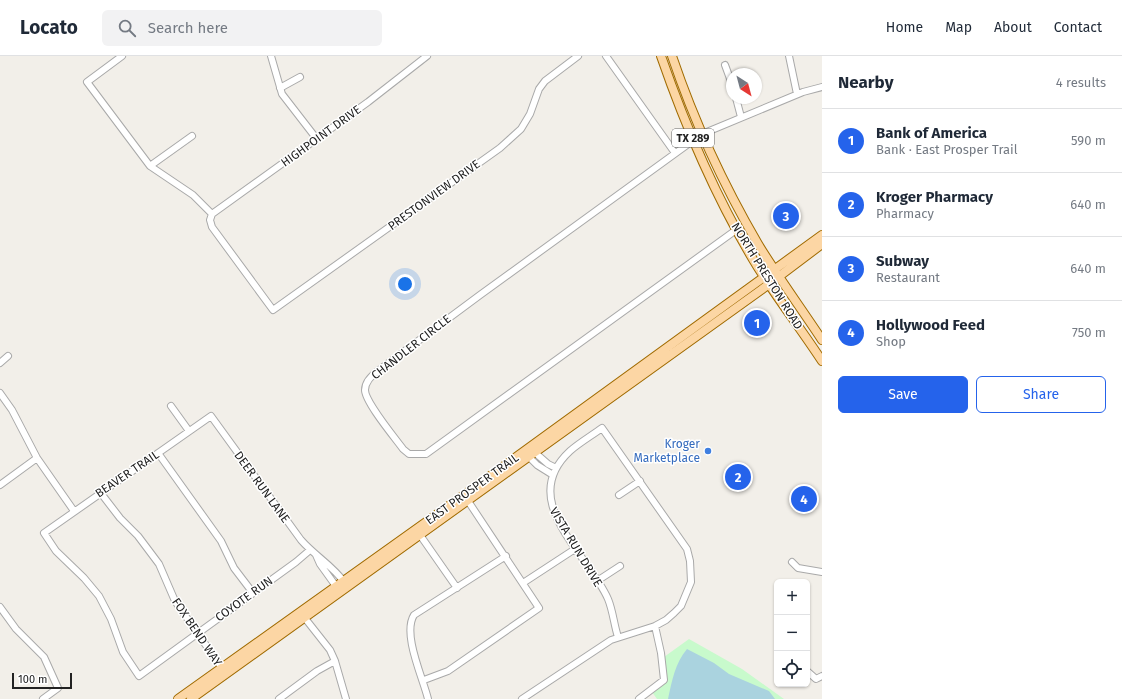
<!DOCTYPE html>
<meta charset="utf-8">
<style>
body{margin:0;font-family:"Fira Sans",sans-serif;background:#f2f2f3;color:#1f2937}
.controls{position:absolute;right:12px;bottom:12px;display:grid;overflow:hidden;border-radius:6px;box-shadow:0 1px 3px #0004}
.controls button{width:36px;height:36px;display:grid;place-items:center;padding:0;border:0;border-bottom:1px solid #e0e1e3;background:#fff;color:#1f2937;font:20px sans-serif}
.compass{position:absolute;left:726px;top:12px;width:36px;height:36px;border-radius:50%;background:#fff;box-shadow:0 1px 3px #0004;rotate:144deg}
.scale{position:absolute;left:12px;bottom:10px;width:60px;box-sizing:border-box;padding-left:4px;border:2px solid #222;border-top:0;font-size:11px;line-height:14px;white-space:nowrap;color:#222;-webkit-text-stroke:3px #fff;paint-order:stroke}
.you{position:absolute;left:405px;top:228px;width:14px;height:14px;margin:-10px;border:3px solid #fff;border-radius:50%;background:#1a73e8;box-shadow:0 0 0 6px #1a73e833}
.badge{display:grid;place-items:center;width:26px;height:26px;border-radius:50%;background:#2563eb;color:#fff;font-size:13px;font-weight:700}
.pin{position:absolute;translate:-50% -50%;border:2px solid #fff;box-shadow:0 1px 4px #0006}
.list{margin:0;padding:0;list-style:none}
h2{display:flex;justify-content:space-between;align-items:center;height:52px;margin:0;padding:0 16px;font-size:17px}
h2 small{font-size:13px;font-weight:400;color:#747a83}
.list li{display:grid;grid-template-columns:26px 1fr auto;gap:12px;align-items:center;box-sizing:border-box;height:64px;padding:0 16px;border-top:1px solid #e0e1e3}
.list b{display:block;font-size:15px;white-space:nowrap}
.list p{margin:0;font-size:13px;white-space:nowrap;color:#747a83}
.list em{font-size:13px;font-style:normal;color:#747a83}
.actions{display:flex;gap:8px;padding:12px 16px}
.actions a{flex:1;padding:9px 0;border:1px solid #2563eb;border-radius:6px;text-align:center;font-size:14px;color:#2563eb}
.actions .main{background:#2563eb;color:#fff}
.icon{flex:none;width:22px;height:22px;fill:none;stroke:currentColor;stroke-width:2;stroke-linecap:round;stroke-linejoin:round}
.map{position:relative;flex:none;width:822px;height:643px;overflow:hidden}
header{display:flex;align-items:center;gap:24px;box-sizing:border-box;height:56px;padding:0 20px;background:#fff;border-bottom:1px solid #e0e1e3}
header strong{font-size:19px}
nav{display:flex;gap:22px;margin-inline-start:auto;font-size:14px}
.search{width:280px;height:36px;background:#f2f2f3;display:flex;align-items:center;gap:10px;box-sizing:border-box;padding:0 14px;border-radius:6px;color:#747a83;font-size:15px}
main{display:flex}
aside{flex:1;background:#fff}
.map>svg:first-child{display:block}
.park{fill:#c8facc}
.water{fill:#aad3df}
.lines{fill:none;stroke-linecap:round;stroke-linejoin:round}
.minor-casing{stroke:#a9a9a9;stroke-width:8}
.major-casing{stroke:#a06b00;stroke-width:10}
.minor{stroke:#fff;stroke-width:6}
.major{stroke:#fcd6a4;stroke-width:8}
.shop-dot{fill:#3f7fe0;stroke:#fff;stroke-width:1.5}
.labels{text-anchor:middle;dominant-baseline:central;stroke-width:3;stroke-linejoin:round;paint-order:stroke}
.shield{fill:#fff;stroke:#646464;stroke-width:1}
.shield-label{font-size:11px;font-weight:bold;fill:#222}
.street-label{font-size:12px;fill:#222;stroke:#fff}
.shop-label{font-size:12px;fill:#366cbe;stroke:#fff;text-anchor:end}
</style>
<header>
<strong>Locato</strong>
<div class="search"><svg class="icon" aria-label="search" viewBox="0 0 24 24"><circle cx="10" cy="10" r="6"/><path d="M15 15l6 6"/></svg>Search here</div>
<nav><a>Home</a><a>Map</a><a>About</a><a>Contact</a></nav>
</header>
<main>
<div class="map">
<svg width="822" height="643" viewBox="0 0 822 643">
<rect width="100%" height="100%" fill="#f2efe9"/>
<!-- park -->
<path class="park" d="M689,583L742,613L784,643H657L652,636C671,622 667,623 664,601Z"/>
<!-- water -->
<path class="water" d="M687,593L714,607L729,618L769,635L775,643H668C672,625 675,607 687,593Z"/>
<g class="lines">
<!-- minor casing -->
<g class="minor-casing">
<path id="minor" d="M122,0L87,26L150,110L193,139L212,158
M271,0L282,38L316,82
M606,0L675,97
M789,0L797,38
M725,9L732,28
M280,32L300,21
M736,42L741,61
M150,110L192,80
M212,158L210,164L212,171L273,254L500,92L521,73L530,58L539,33L545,25L578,0
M212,158L368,46L427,0
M736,174L426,398H409L403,393C395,382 365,346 365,334C365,325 372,319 379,314L480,239L702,78L803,36L822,31
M0,307L8,300
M0,337L12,354L37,402L74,455
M171,350L189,375
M532,394L548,408L556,412
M158,397L221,485L234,512L253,537
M526,398L537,409L553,419
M0,429L37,402
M100,436L120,462L138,480L159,508L175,545L224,615
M619,439L640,425
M420,479L457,532
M310,494L296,506L139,620L123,596L111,563L99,540L84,522L56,495L44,477L211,360L301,484C316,501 331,508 345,527
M316,499L320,508L338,533
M792,506L798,512L822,516
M597,525L620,510
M523,527L575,493
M0,551L16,573L44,601L58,632L43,643
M304,561L330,594L335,605L346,643
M807,615L816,623L822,620
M424,624L448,615L539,552L466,442
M279,643L317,615L335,605
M428,643C423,622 402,578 414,559L506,500
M522,643L611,584L655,570L666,564L674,557L681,550L691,526L690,505L687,493L602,372C591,380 579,387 570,395C516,445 588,497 608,543C613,555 614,569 618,581
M639,643L664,624L661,597L655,570"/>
</g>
<!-- major casing -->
<g class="major-casing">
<path id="major" d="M661,0C686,72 717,144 757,210C777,242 801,273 822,305
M672,0C694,65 723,128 758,188C778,221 801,252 822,284
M178,643L464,439L822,179
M191,643L761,234L822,188"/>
</g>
<!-- minor -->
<use href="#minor" class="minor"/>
<!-- major -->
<use href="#major" class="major"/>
</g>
<!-- markers -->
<circle class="shop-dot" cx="708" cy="395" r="4"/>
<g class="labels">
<!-- shield labels -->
<rect class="shield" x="672" y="73" width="42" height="18" rx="3"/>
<g class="shield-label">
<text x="693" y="82">TX 289</text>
</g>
<!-- street labels -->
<g class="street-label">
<text transform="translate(321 80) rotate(-36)">HIGHPOINT DRIVE</text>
<text transform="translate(434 139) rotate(-36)">PRESTONVIEW DRIVE</text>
<text transform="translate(767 220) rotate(58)">NORTH PRESTON ROAD</text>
<text transform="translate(411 291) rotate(-38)">CHANDLER CIRCLE</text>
<text transform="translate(127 418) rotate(-34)">BEAVER TRAIL</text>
<text transform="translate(262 431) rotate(54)">DEER RUN LANE</text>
<text transform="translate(472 433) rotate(-36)">EAST PROSPER TRAIL</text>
<text transform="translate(576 491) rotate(59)">VISTA RUN DRIVE</text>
<text transform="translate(244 543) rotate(-36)">COYOTE RUN</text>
<text transform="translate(197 576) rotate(56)">FOX BEND WAY</text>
</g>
<!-- shop labels -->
<g class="shop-label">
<text x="700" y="388">Kroger<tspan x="700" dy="14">Marketplace</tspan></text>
</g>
</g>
</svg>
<div class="controls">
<button>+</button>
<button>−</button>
<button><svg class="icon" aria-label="locate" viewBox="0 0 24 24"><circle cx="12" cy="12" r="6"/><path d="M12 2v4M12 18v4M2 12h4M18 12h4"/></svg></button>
</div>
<svg class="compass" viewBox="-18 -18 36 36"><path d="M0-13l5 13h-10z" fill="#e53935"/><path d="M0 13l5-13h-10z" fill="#747a83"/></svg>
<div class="scale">100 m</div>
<div class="you"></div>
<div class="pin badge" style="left:757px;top:267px">1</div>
<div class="pin badge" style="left:738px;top:421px">2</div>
<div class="pin badge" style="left:786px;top:160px">3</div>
<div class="pin badge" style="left:804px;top:443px">4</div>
</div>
<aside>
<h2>Nearby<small>4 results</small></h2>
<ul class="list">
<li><span class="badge">1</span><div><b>Bank of America</b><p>Bank · East Prosper Trail</p></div><em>590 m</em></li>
<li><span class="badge">2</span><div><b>Kroger Pharmacy</b><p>Pharmacy</p></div><em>640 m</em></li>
<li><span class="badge">3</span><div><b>Subway</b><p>Restaurant</p></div><em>640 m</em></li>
<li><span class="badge">4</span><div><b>Hollywood Feed</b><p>Shop</p></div><em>750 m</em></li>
</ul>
<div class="actions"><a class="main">Save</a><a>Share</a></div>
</aside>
</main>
